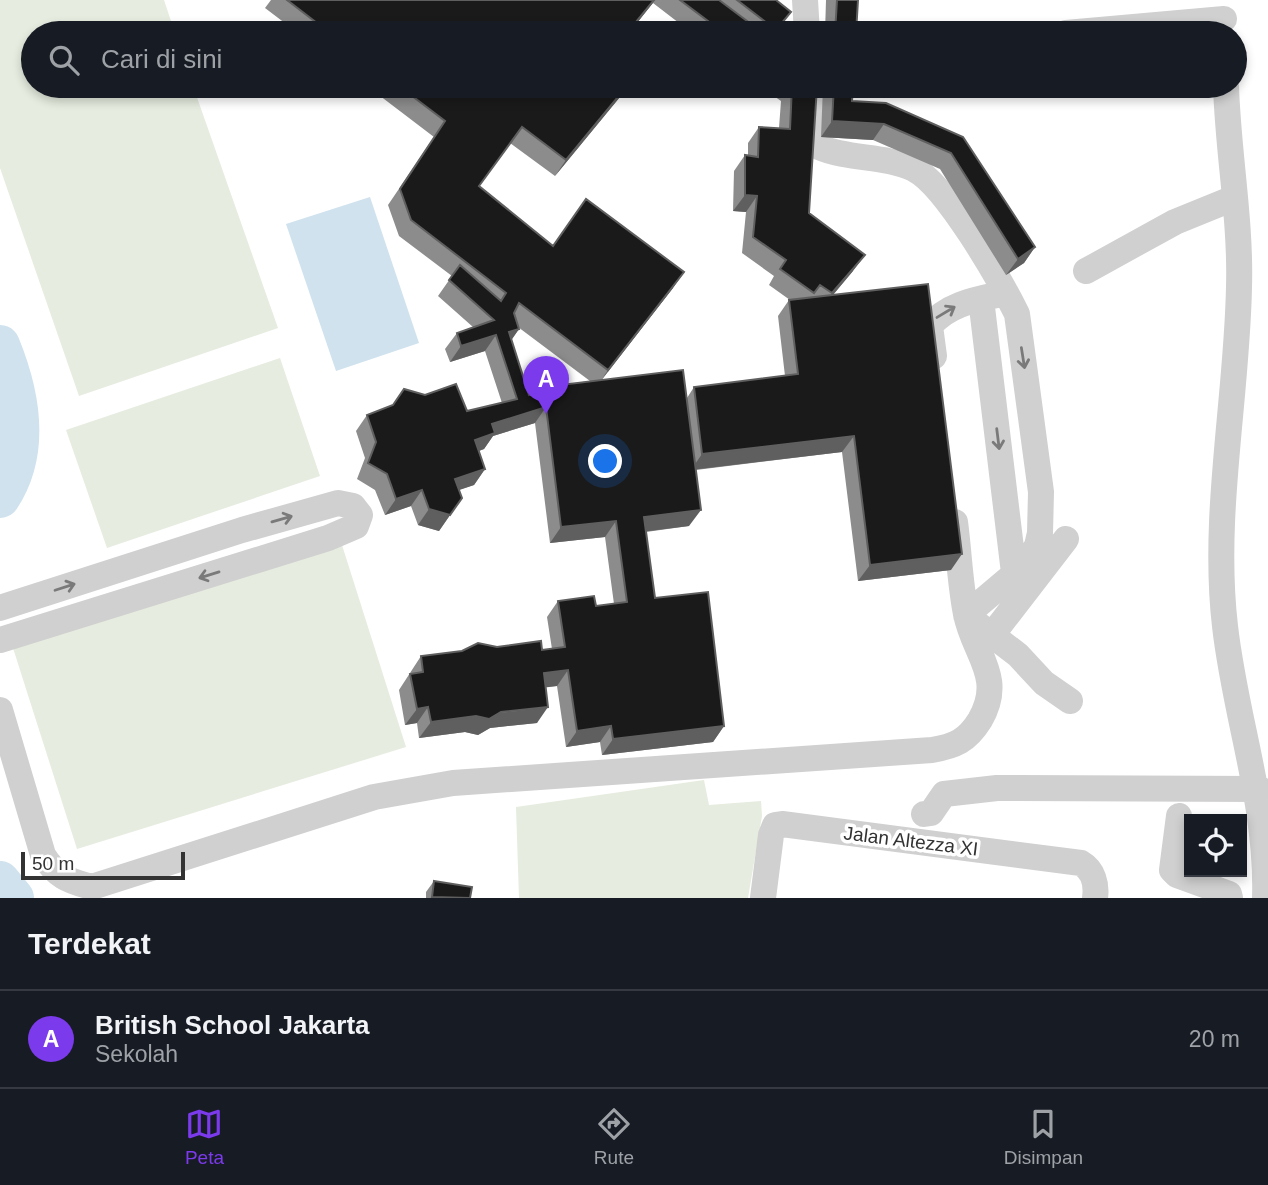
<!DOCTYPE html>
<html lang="id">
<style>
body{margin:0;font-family:Arial,sans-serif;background:#242831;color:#f1f3f6}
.controls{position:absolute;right:21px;bottom:21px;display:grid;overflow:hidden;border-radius:0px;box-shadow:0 4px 10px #0003}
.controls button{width:63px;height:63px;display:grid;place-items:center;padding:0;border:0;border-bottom:2px solid #363941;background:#171b24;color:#f1f3f6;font:35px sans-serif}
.scale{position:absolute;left:21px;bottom:18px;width:164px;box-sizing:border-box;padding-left:7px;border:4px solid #333;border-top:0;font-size:19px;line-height:24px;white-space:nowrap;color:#333;-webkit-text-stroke:5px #fff;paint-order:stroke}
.you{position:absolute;left:606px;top:462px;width:24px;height:24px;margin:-18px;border:5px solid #fff;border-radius:50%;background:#1a73e8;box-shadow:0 0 0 10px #1a73e833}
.badge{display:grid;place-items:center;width:46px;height:46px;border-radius:50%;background:#7c3aed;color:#fff;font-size:23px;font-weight:700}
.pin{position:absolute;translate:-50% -58px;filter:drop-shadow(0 2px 4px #0008)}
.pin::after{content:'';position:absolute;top:37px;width:24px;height:21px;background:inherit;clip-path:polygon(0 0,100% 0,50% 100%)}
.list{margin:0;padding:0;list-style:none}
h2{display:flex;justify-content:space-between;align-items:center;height:91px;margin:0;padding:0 28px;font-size:30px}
h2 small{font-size:23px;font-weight:400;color:#9ea1a6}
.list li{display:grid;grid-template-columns:46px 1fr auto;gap:21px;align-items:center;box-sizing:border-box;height:98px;padding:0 28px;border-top:2px solid #363941}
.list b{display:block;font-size:26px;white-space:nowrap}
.list p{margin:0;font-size:23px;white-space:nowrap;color:#9ea1a6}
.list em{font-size:23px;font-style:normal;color:#9ea1a6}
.icon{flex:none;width:38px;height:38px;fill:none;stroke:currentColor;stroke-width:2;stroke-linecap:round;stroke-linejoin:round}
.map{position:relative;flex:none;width:1268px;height:898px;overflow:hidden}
.search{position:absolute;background:#171b24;box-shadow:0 4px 10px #0003;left:21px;right:21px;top:21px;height:77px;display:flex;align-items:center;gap:18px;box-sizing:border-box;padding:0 24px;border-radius:38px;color:#9ea1a6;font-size:26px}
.sheet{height:189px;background:#171b24}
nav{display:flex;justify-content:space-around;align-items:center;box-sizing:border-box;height:98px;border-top:2px solid #363941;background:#171b24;font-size:19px;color:#9ea1a6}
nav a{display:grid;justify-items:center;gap:4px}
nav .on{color:#7c3aed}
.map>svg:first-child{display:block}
.green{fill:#e6ecdf}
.water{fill:#cfe2ee}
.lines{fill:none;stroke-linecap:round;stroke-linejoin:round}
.river{stroke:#cfe2ee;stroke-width:40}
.minor{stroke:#d0d0d0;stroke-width:26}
.wall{fill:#8c8c8c;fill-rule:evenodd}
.shaded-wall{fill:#5f5f5f}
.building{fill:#1a1a1a;stroke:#5f5f5f;stroke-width:2}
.oneway{stroke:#7a7a7a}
.labels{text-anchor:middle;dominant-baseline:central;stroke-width:7;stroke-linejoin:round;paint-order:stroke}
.street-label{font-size:19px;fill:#333;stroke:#fff}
</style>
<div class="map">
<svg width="1268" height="898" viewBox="0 0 1268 898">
<rect width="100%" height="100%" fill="#fff"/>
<!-- green -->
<path class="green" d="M0,0H164L175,33H33V86H193L278,328L79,396L0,168Z
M280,358L320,476L107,548L66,430Z
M342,545L406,747L77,849L13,648Z
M704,780L709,805L761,801L762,816L748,898H519L516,807Z"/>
<!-- water -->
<path class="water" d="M370,197L419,343L336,371L286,224Z"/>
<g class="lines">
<!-- river -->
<path class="river" d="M0,345C20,394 31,451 0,498
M0,881L14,898"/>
<!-- minor -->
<path class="minor" d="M805,0L807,33
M1066,33L1224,19
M811,86L819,147C849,160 884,155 914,169C946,185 1000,280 1017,314L1041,492L1040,533L1037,546L1024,566L966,615
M1226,86C1228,153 1241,220 1239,287C1237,398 1212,515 1225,626C1235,717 1268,804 1265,898
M1086,271L1175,222L1234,198
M981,299L1014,573
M934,356L930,326C948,303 979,299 1006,293
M0,608L242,530L338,503L353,506L360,515L356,526L328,538L0,640
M967,616L1018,655L1044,683L1070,701
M992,635L1066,539
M0,710L43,855C56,876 68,881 92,887L374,797L453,783L932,750C955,746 967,741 980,720C1005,677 974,655 966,614C960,584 959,552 955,522
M924,814L931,813L944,794L997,788L1260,789
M1179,816L1172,870L1177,875L1229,894L1230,898
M763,898L771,835L775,825L782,824L1081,863C1093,870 1097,884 1095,898"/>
</g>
<!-- wall -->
<path class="wall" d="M271,0H776L791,12L775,33H692L653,3L629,33H298L265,8Z
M826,0H858L856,33H825Z
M367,86H629L555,176L510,143L479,186L553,246L673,288L601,380L687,398L694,387L785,376L778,316L789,300H790L769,285L774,276L742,253L746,212L733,211L734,171L745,155H748V143L759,127L779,128L781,101L760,86H817L809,213L853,271L833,295L951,570L858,581L842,452L696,470L689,526L646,532L655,598L724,726L713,742L602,755L600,742L566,747L557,686L546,687L537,723L490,728L478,735L465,732L419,738L417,723L405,725L399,690L421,656L497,647L542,650L552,649L547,617L558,601L596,606L614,604L605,537L550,543L535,423L493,436L484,449L479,451L485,469L474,485L459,490L462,498L439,531L418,525L411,506L385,515L375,490L357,479L365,458L356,431L367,415L467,411L502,403L485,351L450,362L445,349L457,333L473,327L438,296L452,276L399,236L388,205L434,137ZM518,327L590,381L544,387L541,391L529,395L511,340L519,329Z
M823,86H853L852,101L963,137L1035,247L1024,263L1006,275L940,169L873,140L821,137Z
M434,881L470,898H426V892Z"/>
<!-- shaded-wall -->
<path class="shaded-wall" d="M654,0H655L629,33H627Z
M627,86H629L555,176L566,160Z
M832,121L884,124L873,140L821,137Z
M745,195L757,196L746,212L733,211Z
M1035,247L1024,263L1006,275L1018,259Z
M865,255L853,271L821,309L832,293Z
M684,272L673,288L597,386L608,370Z
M519,329L508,345L509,332Z
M496,335L485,351L450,362L461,346Z
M546,407L535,423L493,436L484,449L464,456L475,440L492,424Z
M854,436L842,452L691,470L702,454Z
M485,469L474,485L444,495L455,479Z
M422,490L411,506L385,515L396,499Z
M429,509L450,515L439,531L418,525Z
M701,510L689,526L633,533L644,517Z
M616,521L605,537L550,543L561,527Z
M962,554L951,570L858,581L870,565Z
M568,670L557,686L533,689L544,673Z
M428,707L417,723L405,725L417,709Z
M548,707L537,723L490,728L478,735L465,732L419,738L431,722Z
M611,726L600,742L566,747L577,731Z
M724,726L713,742L602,755L613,739Z"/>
<!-- building -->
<path class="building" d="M287,0H654L627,33H330Z
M680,0H719L763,33H724Z
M737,0H776L791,12L776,30Z
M837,0H858L856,33H835Z
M399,86H627L566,160L522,127L479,186L553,246L586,199L684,272L608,370L519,303L514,313L519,329L509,332L529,395L545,390L544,387L683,370L701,510L644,517L655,598L708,592L724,726L613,739L611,726L577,731L568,670L544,673L548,707L501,712L489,719L476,716L431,722L428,707L417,709L410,674L423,672L421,656L462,651L478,643L497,647L541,641L542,650L565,647L558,601L594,596L596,606L627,602L616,521L561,527L546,407L492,424L495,433L475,440L485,469L455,479L462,498L450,515L429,509L422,490L396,499L387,474L368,463L376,442L367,415L393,405L404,389L425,395L456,384L467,411L517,399L496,335L461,346L457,333L494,320L449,280L460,265L501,301L506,293L411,220L400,189L445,121Z
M792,86H817L809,213L865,255L832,293L820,285L814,293L780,269L786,260L753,237L757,196L745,195V155L758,157L759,127L790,129Z
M834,86H853L852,101L886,103L963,137L1035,247L1018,259L951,153L884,124L832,121Z
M928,284L962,554L870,565L854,436L702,454L694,387L798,374L789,300Z
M434,881L472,887L470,898L432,897Z"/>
<!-- one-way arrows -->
<defs><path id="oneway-shaft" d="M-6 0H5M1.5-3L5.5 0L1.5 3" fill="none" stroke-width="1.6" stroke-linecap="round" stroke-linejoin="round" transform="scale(1.75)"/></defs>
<g class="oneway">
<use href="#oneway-shaft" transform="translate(946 312) rotate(-31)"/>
<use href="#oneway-shaft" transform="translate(1023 358) rotate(81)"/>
<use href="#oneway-shaft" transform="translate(998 439) rotate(83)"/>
<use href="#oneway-shaft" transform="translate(282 519) rotate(-16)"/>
<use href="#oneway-shaft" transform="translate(209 575) rotate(163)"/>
<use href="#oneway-shaft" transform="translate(65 587) rotate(-18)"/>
</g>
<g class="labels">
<!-- street labels -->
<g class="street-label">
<text transform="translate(911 841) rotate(7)">Jalan Altezza XI</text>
</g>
</g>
</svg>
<div class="controls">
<button><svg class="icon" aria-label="locate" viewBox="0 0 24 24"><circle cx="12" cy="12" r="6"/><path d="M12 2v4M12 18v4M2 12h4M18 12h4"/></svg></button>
</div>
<div class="scale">50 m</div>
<div class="you"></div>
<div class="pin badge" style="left:546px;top:414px">A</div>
<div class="search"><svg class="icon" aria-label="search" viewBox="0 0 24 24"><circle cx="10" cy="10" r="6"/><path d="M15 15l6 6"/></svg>Cari di sini</div>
</div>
<section class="sheet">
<h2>Terdekat<small></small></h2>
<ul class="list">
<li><span class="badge">A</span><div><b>British School Jakarta</b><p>Sekolah</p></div><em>20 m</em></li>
</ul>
</section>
<nav>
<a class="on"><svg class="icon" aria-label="map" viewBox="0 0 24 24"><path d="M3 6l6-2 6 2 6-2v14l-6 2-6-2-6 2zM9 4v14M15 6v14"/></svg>Peta</a>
<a><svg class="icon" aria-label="directions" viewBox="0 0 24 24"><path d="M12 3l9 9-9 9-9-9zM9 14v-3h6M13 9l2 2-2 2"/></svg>Rute</a>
<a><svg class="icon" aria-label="saved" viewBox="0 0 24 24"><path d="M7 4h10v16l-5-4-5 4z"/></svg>Disimpan</a>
</nav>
